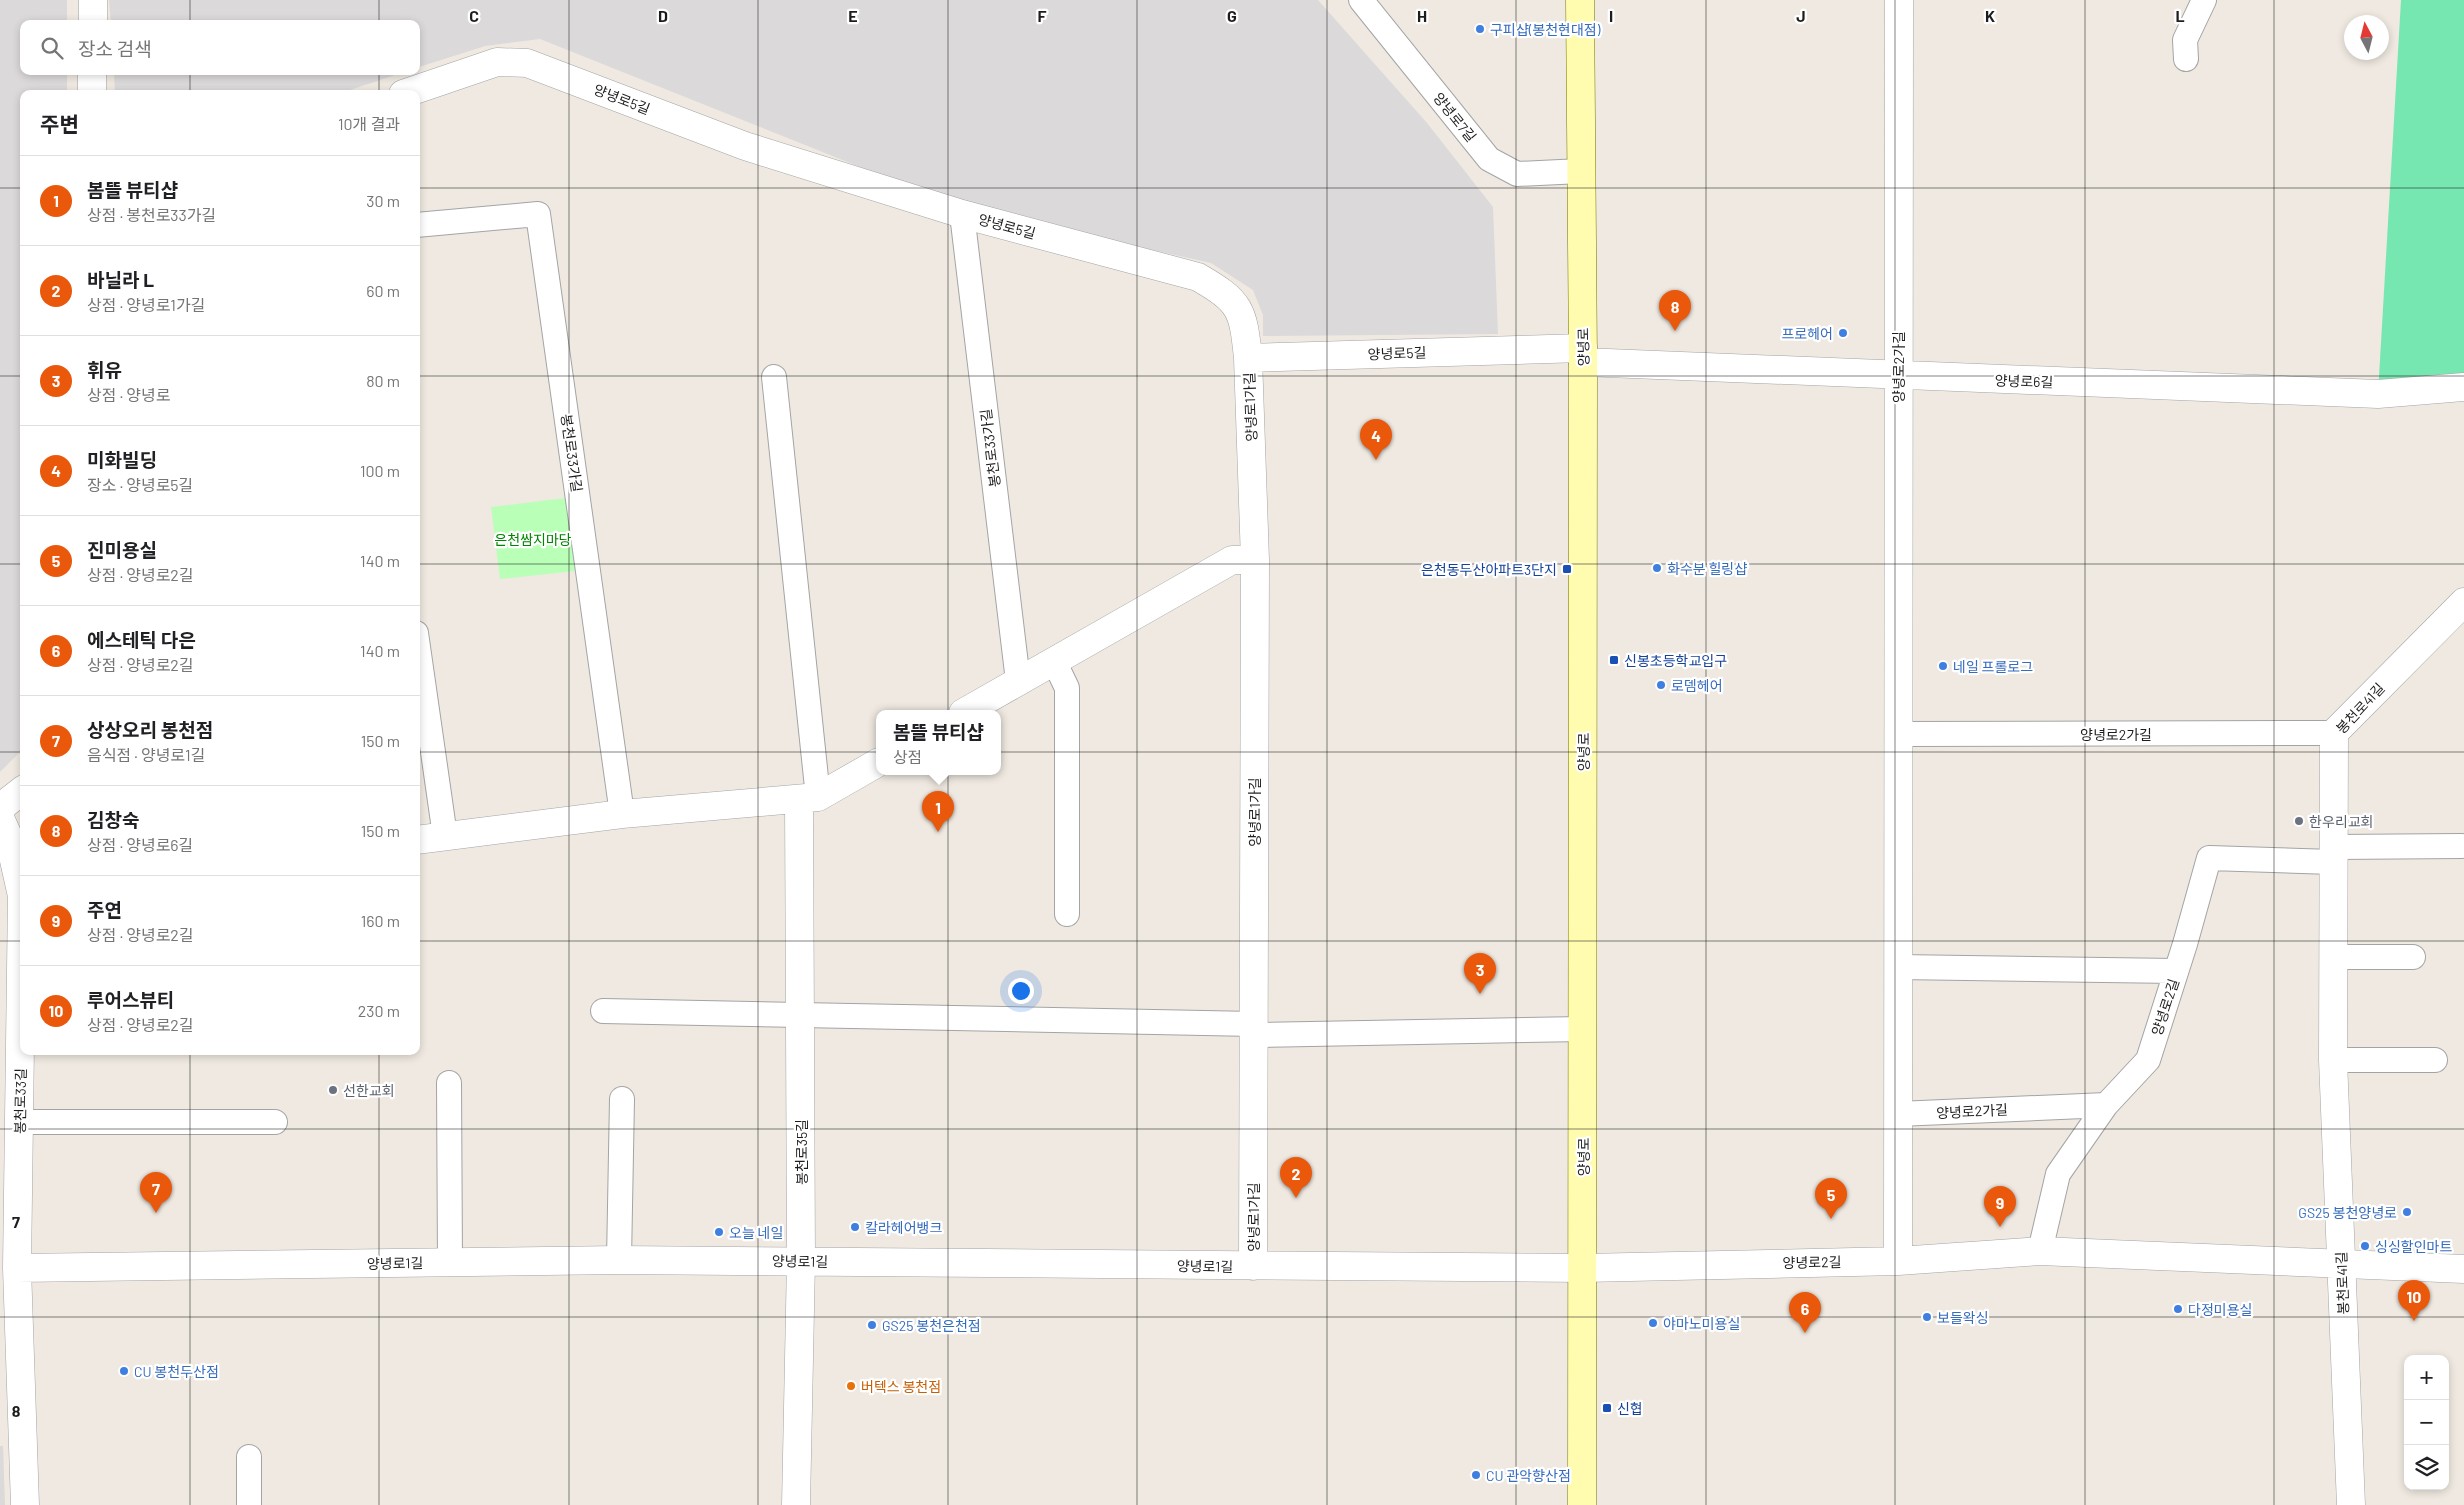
<!DOCTYPE html>
<html lang="ko">
<meta charset="utf-8">
<style>
body{margin:0;font-family:Barlow,"Noto Sans KR",sans-serif;background:#f2f2f2;color:#202124}
.controls{position:absolute;right:15px;bottom:15px;display:grid;overflow:hidden;border-radius:10px;box-shadow:0 2px 8px #0003}
.controls button{width:45px;height:45px;display:grid;place-items:center;padding:0;border:0;border-bottom:1px solid #e0e0e0;background:#fff;color:#202124;font:25px sans-serif}
.compass{position:absolute;left:2344px;top:15px;width:45px;height:45px;border-radius:50%;background:#fff;box-shadow:0 2px 8px #0003;rotate:353deg}
.you{position:absolute;left:1020px;top:990px;width:18px;height:18px;margin:-12px;border:4px solid #fff;border-radius:50%;background:#1a73e8;box-shadow:0 0 0 8px #1a73e833}
.badge{display:grid;place-items:center;width:32px;height:32px;border-radius:50%;background:#ea580c;color:#fff;font-size:16px;font-weight:700}
.pin{position:absolute;translate:-50% -41px;filter:drop-shadow(0 1px 2px #0008)}
.pin::after{content:'';position:absolute;top:26px;width:18px;height:15px;background:inherit;clip-path:polygon(0 0,100% 0,50% 100%)}
.popup{position:absolute;left:876px;top:710px;width:125px;height:65px;box-sizing:border-box;display:grid;place-content:center;border-radius:10px;background:#fff;filter:drop-shadow(0 1px 4px #0005);font-size:16px;white-space:nowrap;color:#757577}
.popup b{font-size:19px;color:#202124}
.popup::after{content:'';position:absolute;left:50%;top:100%;margin-left:-10px;border:10px solid transparent;border-top-color:#fff}
.list{margin:0;padding:0;list-style:none}
h2{display:flex;justify-content:space-between;align-items:center;height:65px;margin:0;padding:0 20px;font-size:21px}
h2 small{font-size:16px;font-weight:400;color:#757577}
.list li{display:grid;grid-template-columns:32px 1fr auto;gap:15px;align-items:center;box-sizing:border-box;height:90px;padding:0 20px;border-top:1px solid #e0e0e0}
.list b{display:block;font-size:19px;white-space:nowrap}
.list p{margin:0;font-size:16px;white-space:nowrap;color:#757577}
.list em{font-size:16px;font-style:normal;color:#757577}
.icon{flex:none;width:28px;height:28px;fill:none;stroke:currentColor;stroke-width:2;stroke-linecap:round;stroke-linejoin:round}
.map{position:relative;flex:none;width:2464px;height:1505px;overflow:hidden}
.search{position:absolute;background:#fff;box-shadow:0 2px 8px #0003;left:20px;top:20px;width:400px;height:55px;display:flex;align-items:center;gap:12px;box-sizing:border-box;padding:0 18px;border-radius:10px;color:#757577;font-size:19px}
.panel{position:absolute;background:#fff;box-shadow:0 2px 8px #0003;left:20px;top:90px;width:400px;height:965px;border-radius:10px}
.map>svg:first-child{display:block}
.residential{fill:#dbd9da}
.park{fill:#b9ffb8}
.pitch{fill:#76e7b1}
.lines{fill:none;stroke-linecap:round;stroke-linejoin:round}
.service-casing{stroke:#a4a4a4;stroke-width:26}
.minor-casing{stroke:#a4a4a4;stroke-width:29}
.secondary-casing{stroke:#757700;stroke-width:29}
.service{stroke:#fff;stroke-width:24}
.minor{stroke:#fff;stroke-width:28}
.secondary{stroke:#fffcaf;stroke-width:28}
.grid{fill:none;stroke:#1d1d1d;stroke-width:1;stroke-opacity:0.55}
.shop-dot{fill:#3f7fe0;stroke:#fff;stroke-width:2}
.transit-dot{fill:#1a4fb4;stroke:#fff;stroke-width:2}
.worship-dot{fill:#6b7280;stroke:#fff;stroke-width:2}
.food-dot{fill:#e8710a;stroke:#fff;stroke-width:2}
.labels{text-anchor:middle;dominant-baseline:central;stroke-width:4.5;stroke-linejoin:round;paint-order:stroke}
.shop-label{font-size:14px;fill:#366cbe;stroke:#fff;text-anchor:start}
.street-label{font-size:14px;fill:#1d1d1d;stroke:#fff}
.park-label{font-size:14px;fill:#018500;stroke:#fff}
.transit-label{font-size:14px;fill:#164399;stroke:#fff;text-anchor:start}
.worship-label{font-size:14px;fill:#5b616d;stroke:#fff;text-anchor:start}
.food-label{font-size:14px;fill:#c56008;stroke:#fff;text-anchor:start}
.grid-label{font-size:16px;text-anchor:middle;font-weight:bold;fill:#1d1d1d;stroke:#fff;stroke-width:4.5;stroke-linejoin:round;paint-order:stroke}
</style>
<div class="map">
<svg width="2464" height="1505" viewBox="0 0 2464 1505">
<rect width="100%" height="100%" fill="#efe9e1"/>
<!-- residential -->
<path class="residential" d="M0,0H67V24H24V71H67V94H24L22,624L24,748L0,772Z
M109,0H1318L1427,123L1493,207L1498,334L1263,336V315L1253,290L1211,263L996,215L890,179L540,39L485,46L416,68V24H111Z
M114,71H407L338,94H115Z
M0,1446H3L5,1505H0Z"/>
<!-- park -->
<path class="park" d="M566,498L575,571L500,579L491,507Z"/>
<!-- pitch -->
<path class="pitch" d="M2401,0H2464V381L2378,394Z"/>
<g class="lines">
<!-- service casing -->
<g class="service-casing">
<path id="service" d="M1361,0L1489,159L1517,174L1581,171
M2186,59L2185,40L2204,0
M962,214L1018,681
M416,225L538,214L622,814
M774,377L818,797
M416,633L445,836
M1054,661L1067,688V914
M1898,734L2334,733
M2334,847L2462,846
M2333,957H2413
M1898,967L2176,971
M603,1011L1254,1024
M1253,1035L1583,1029
M2333,1060H2435
M449,1083L450,1263
M1898,1114L2106,1105
M19,1122H275
M2040,1251L2058,1174L2106,1105L2148,1060L2185,944L2209,858L2333,862
M619,1260L622,1099
M249,1505V1457"/>
</g>
<!-- minor casing -->
<g class="minor-casing">
<path id="minor" d="M93,24V0
M92,94V71
M403,94L497,62L527,63L745,146L962,214L1198,277C1241,302 1243,309 1248,358L1583,348
M1248,358L1255,560L1253,1266
M1583,362L2378,394L2464,387
M963,713L1232,560H1255
M0,816L1,807L24,789
M0,818L9,838L22,896L17,1268L25,1505
M416,840L622,814L818,797L879,762
M1898,1261L1899,0
M17,1268L619,1260L1584,1268L1898,1261L2040,1251L2464,1269
M796,1505L801,1261L799,799
M2351,1505L2333,1060L2334,733L2464,602"/>
</g>
<!-- secondary casing -->
<g class="secondary-casing">
<path id="secondary" d="M1580,0L1583,362L1582,1505"/>
</g>
<!-- service -->
<use href="#service" class="service"/>
<!-- minor -->
<use href="#minor" class="minor"/>
<!-- secondary -->
<use href="#secondary" class="secondary"/>
</g>
<!-- grid -->
<path class="grid" d="M190,0V24M379,0V24M569,0V1505M758,0V1505M948,0V1505M1137,0V1505M1327,0V1505M1516,0V1505M1706,0V1505M1895,0V1505M2085,0V1505M2274,0V1505M190,71V94M379,71V94M0,188H24M416,188H2464M0,376H24M416,376H2464M0,564H24M416,564H2464M0,752H24M416,752H2464M0,941H24M416,941H2464M190,1051V1505M379,1051V1505M0,1129H2464M0,1317H2464"/>
<!-- markers -->
<g class="shop-dot">
<circle cx="1480" cy="29" r="5"/>
<circle cx="1843" cy="333" r="5"/>
<circle cx="1657" cy="568" r="5"/>
<circle cx="1943" cy="666" r="5"/>
<circle cx="1661" cy="685" r="5"/>
<circle cx="2407" cy="1212" r="5"/>
<circle cx="855" cy="1227" r="5"/>
<circle cx="719" cy="1232" r="5"/>
<circle cx="2365" cy="1246" r="5"/>
<circle cx="2178" cy="1309" r="5"/>
<circle cx="1927" cy="1317" r="5"/>
<circle cx="1653" cy="1323" r="5"/>
<circle cx="872" cy="1325" r="5"/>
<circle cx="124" cy="1371" r="5"/>
<circle cx="1476" cy="1475" r="5"/>
</g>
<g class="transit-dot">
<rect x="1562" y="564" width="10" height="10" rx="2.5"/>
<rect x="1609" y="655" width="10" height="10" rx="2.5"/>
<rect x="1602" y="1403" width="10" height="10" rx="2.5"/>
</g>
<g class="worship-dot">
<circle cx="2299" cy="821" r="5"/>
<circle cx="333" cy="1090" r="5"/>
</g>
<circle class="food-dot" cx="851" cy="1386" r="5"/>
<g class="labels">
<!-- shop labels -->
<g class="shop-label">
<text x="1490" y="29">구피샵(봉천현대점)</text>
<text x="1833" y="333" text-anchor="end">프로헤어</text>
<text x="1667" y="568">화수분 힐링샵</text>
<text x="1953" y="666">네일 프롤로그</text>
<text x="1671" y="685">로뎀헤어</text>
<text x="2397" y="1212" text-anchor="end">GS25 봉천양녕로</text>
<text x="865" y="1227">칼라헤어뱅크</text>
<text x="729" y="1232">오늘 네일</text>
<text x="2375" y="1246">싱싱할인마트</text>
<text x="2188" y="1309">다정미용실</text>
<text x="1937" y="1317">보들왁싱</text>
<text x="1663" y="1323">야마노미용실</text>
<text x="882" y="1325">GS25 봉천은천점</text>
<text x="134" y="1371">CU 봉천두산점</text>
<text x="1486" y="1475">CU 관악향산점</text>
</g>
<!-- street labels -->
<g class="street-label">
<text transform="translate(622 99) rotate(21)">양녕로5길</text>
<text transform="translate(1455 117) rotate(51)">양녕로7길</text>
<text transform="translate(1007 226) rotate(15)">양녕로5길</text>
<text transform="translate(1583 347) rotate(-91)">양녕로</text>
<text transform="translate(1397 353) rotate(-2)">양녕로5길</text>
<text transform="translate(1898 367) rotate(-90)">양녕로2가길</text>
<text transform="translate(2024 381) rotate(2)">양녕로6길</text>
<text transform="translate(1250 407) rotate(-92)">양녕로1가길</text>
<text transform="translate(990 448) rotate(-97)">봉천로33가길</text>
<text transform="translate(572 453) rotate(82)">봉천로33가길</text>
<text transform="translate(2360 708) rotate(-47)">봉천로41길</text>
<text x="2116" y="734">양녕로2가길</text>
<text transform="translate(1583 752) rotate(-90)">양녕로</text>
<text transform="translate(1254 812) rotate(-90)">양녕로1가길</text>
<text transform="translate(2165 1007) rotate(-72)">양녕로2길</text>
<text transform="translate(20 1101) rotate(-89)">봉천로33길</text>
<text transform="translate(1972 1111) rotate(-3)">양녕로2가길</text>
<text transform="translate(801 1152) rotate(-90)">봉천로35길</text>
<text transform="translate(1583 1157) rotate(-90)">양녕로</text>
<text transform="translate(1253 1217) rotate(-90)">양녕로1가길</text>
<text transform="translate(800 1261) rotate(1)">양녕로1길</text>
<text transform="translate(1812 1262) rotate(-1)">양녕로2길</text>
<text transform="translate(395 1263) rotate(-1)">양녕로1길</text>
<text transform="translate(1205 1266) rotate(1)">양녕로1길</text>
<text transform="translate(2342 1283) rotate(-92)">봉천로41길</text>
</g>
<!-- park labels -->
<g class="park-label">
<text x="533" y="539">은천쌈지마당</text>
</g>
<!-- transit labels -->
<g class="transit-label">
<text x="1557" y="569" text-anchor="end">은천동두산아파트3단지</text>
<text x="1624" y="660">신봉초등학교입구</text>
<text x="1617" y="1408">신협</text>
</g>
<!-- worship labels -->
<g class="worship-label">
<text x="2309" y="821">한우리교회</text>
<text x="343" y="1090">선한교회</text>
</g>
<!-- food labels -->
<g class="food-label">
<text x="861" y="1386">버텍스 봉천점</text>
</g>
</g>
<g class="grid-label">
<text x="474" y="22">C</text>
<text x="663" y="22">D</text>
<text x="853" y="22">E</text>
<text x="1042" y="22">F</text>
<text x="1232" y="22">G</text>
<text x="1422" y="22">H</text>
<text x="1611" y="22">I</text>
<text x="1801" y="22">J</text>
<text x="1990" y="22">K</text>
<text x="2180" y="22">L</text>
<text x="16" y="1228">7</text>
<text x="16" y="1417">8</text>
</g>
</svg>
<div class="controls">
<button>+</button>
<button>−</button>
<button><svg class="icon" aria-label="layers" viewBox="0 0 24 24"><path d="M12 4l9 5-9 5-9-5zM3 14l9 5 9-5"/></svg></button>
</div>
<svg class="compass" viewBox="-18 -18 36 36"><path d="M0-13l5 13h-10z" fill="#e53935"/><path d="M0 13l5-13h-10z" fill="#757577"/></svg>
<div class="you"></div>
<div class="pin badge" style="left:938px;top:832px">1</div>
<div class="popup"><b>봄뜰 뷰티샵</b>상점</div>
<div class="pin badge" style="left:1296px;top:1198px">2</div>
<div class="pin badge" style="left:1480px;top:994px">3</div>
<div class="pin badge" style="left:1376px;top:460px">4</div>
<div class="pin badge" style="left:1831px;top:1219px">5</div>
<div class="pin badge" style="left:1805px;top:1333px">6</div>
<div class="pin badge" style="left:156px;top:1213px">7</div>
<div class="pin badge" style="left:1675px;top:331px">8</div>
<div class="pin badge" style="left:2000px;top:1227px">9</div>
<div class="pin badge" style="left:2414px;top:1321px">10</div>
<div class="search"><svg class="icon" aria-label="search" viewBox="0 0 24 24"><circle cx="10" cy="10" r="6"/><path d="M15 15l6 6"/></svg>장소 검색</div>
<section class="panel">
<h2>주변<small>10개 결과</small></h2>
<ul class="list">
<li><span class="badge">1</span><div><b>봄뜰 뷰티샵</b><p>상점 · 봉천로33가길</p></div><em>30 m</em></li>
<li><span class="badge">2</span><div><b>바닐라 L</b><p>상점 · 양녕로1가길</p></div><em>60 m</em></li>
<li><span class="badge">3</span><div><b>휘유</b><p>상점 · 양녕로</p></div><em>80 m</em></li>
<li><span class="badge">4</span><div><b>미화빌딩</b><p>장소 · 양녕로5길</p></div><em>100 m</em></li>
<li><span class="badge">5</span><div><b>진미용실</b><p>상점 · 양녕로2길</p></div><em>140 m</em></li>
<li><span class="badge">6</span><div><b>에스테틱 다은</b><p>상점 · 양녕로2길</p></div><em>140 m</em></li>
<li><span class="badge">7</span><div><b>상상오리 봉천점</b><p>음식점 · 양녕로1길</p></div><em>150 m</em></li>
<li><span class="badge">8</span><div><b>김창숙</b><p>상점 · 양녕로6길</p></div><em>150 m</em></li>
<li><span class="badge">9</span><div><b>주연</b><p>상점 · 양녕로2길</p></div><em>160 m</em></li>
<li><span class="badge">10</span><div><b>루어스뷰티</b><p>상점 · 양녕로2길</p></div><em>230 m</em></li>
</ul>
</section>
</div>
